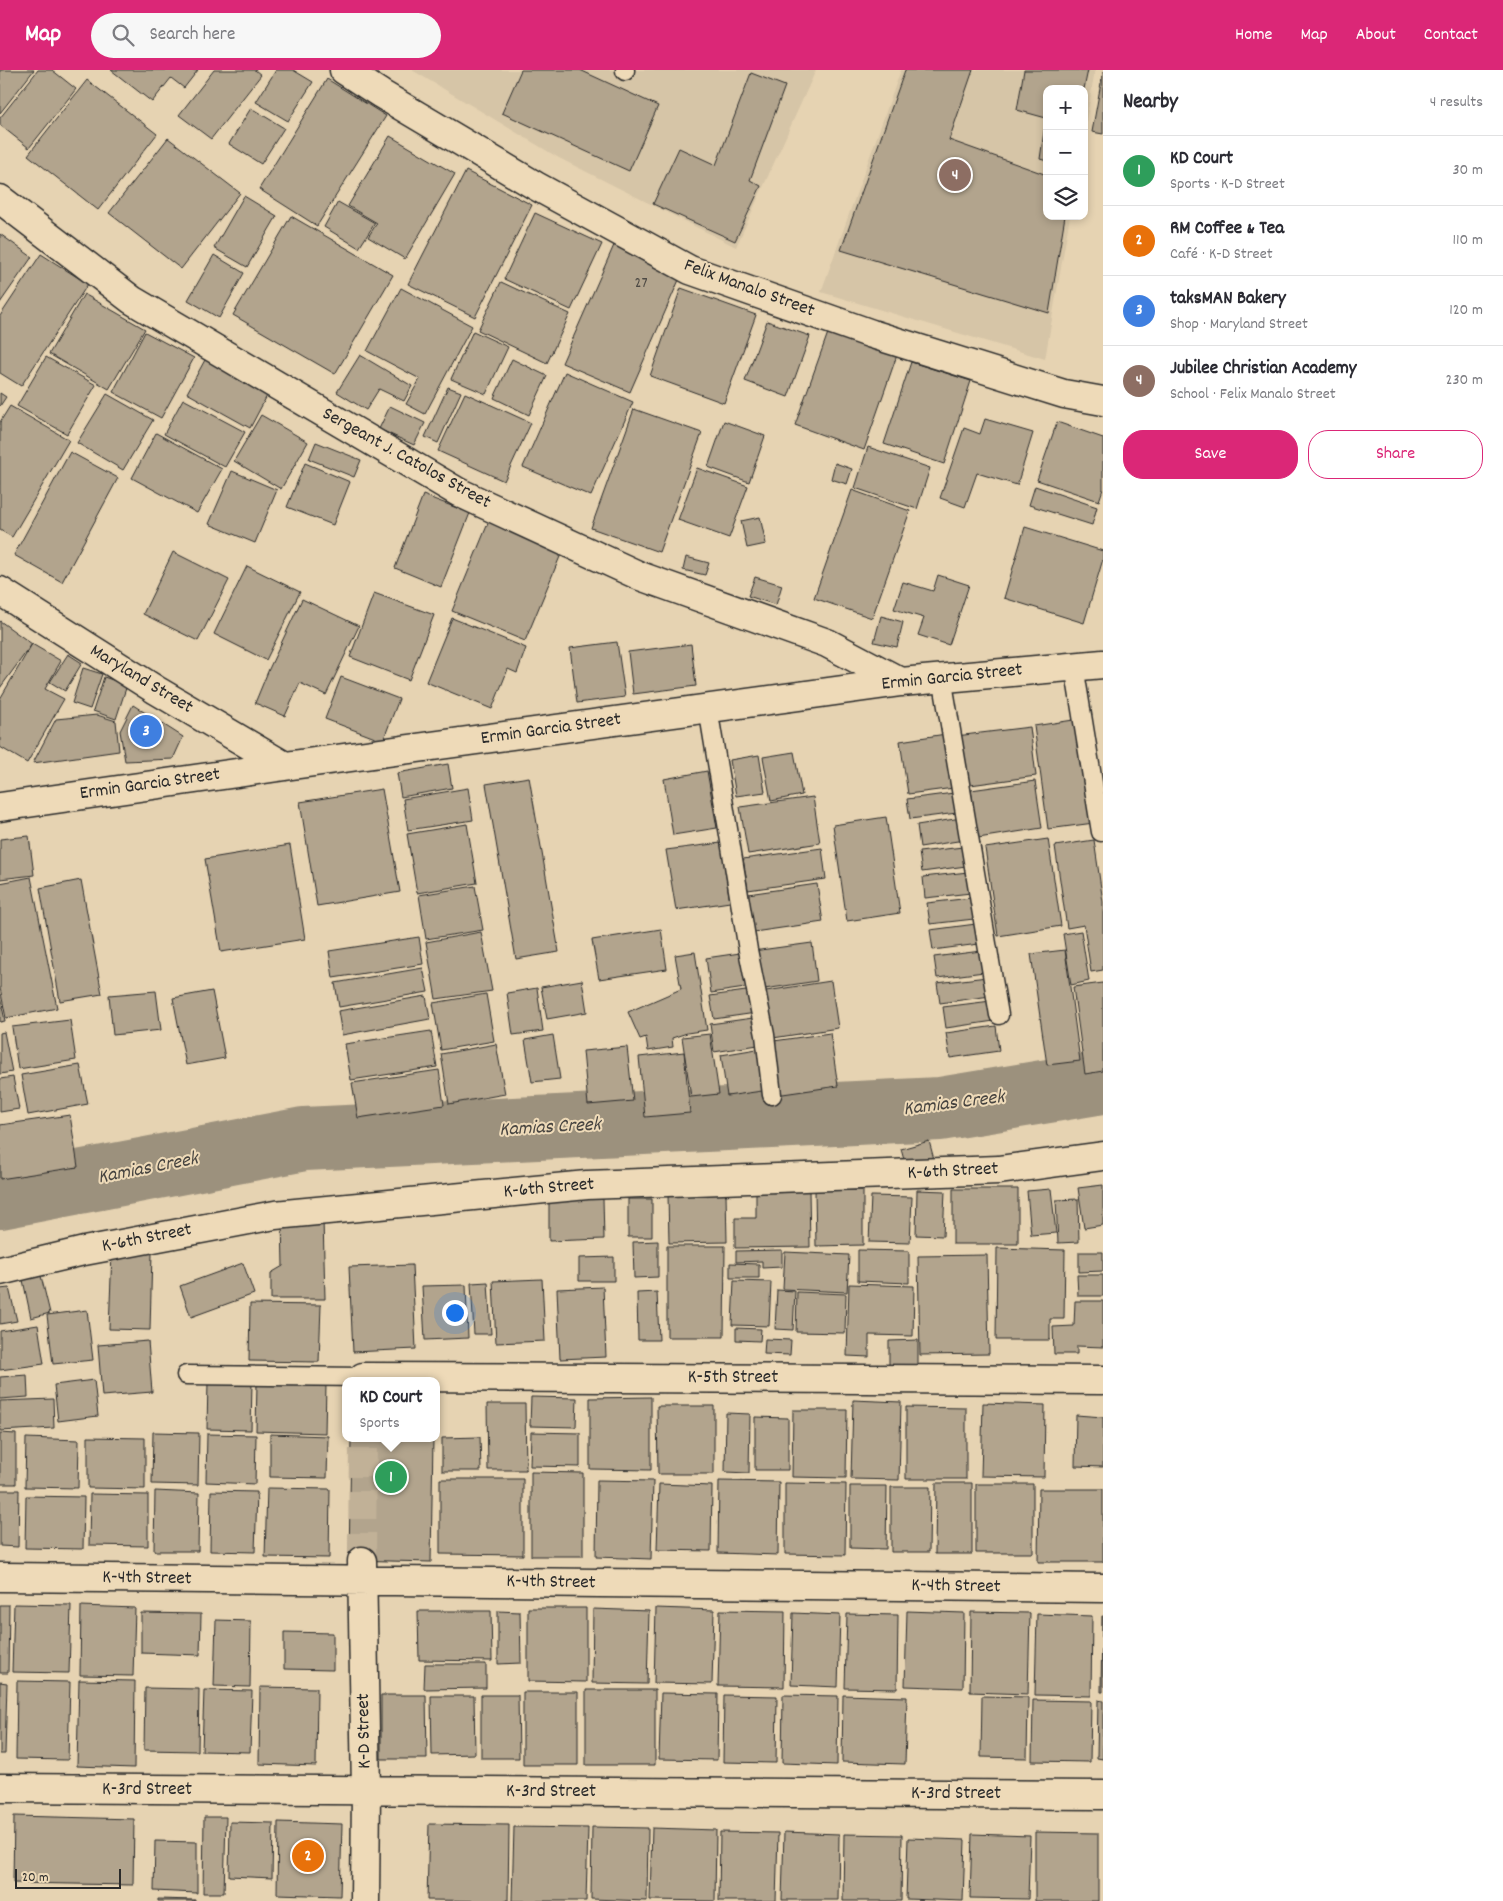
<!DOCTYPE html>
<meta charset="utf-8">
<style>
body{margin:0;font-family:Dekko,sans-serif;background:#f7f7f7;color:#2b2b33}
.controls{position:absolute;right:15px;top:15px;display:grid;overflow:hidden;border-radius:10px;box-shadow:0 2px 8px #0003}
.controls button{width:45px;height:45px;display:grid;place-items:center;padding:0;border:0;border-bottom:1px solid #e1e1e2;background:#fff;color:#2b2b33;font:25px sans-serif}
.scale{position:absolute;left:15px;bottom:12px;width:106px;box-sizing:border-box;padding-left:5px;border:2px solid #2b2b2b;border-top:0;font-size:14px;line-height:18px;white-space:nowrap;color:#2b2b2b;-webkit-text-stroke:4px #eedab8;paint-order:stroke}
.you{position:absolute;left:454px;top:1242px;width:18px;height:18px;margin:-12px;border:4px solid #fff;border-radius:50%;background:#1a73e8;box-shadow:0 0 0 8px #1a73e833}
.badge{display:grid;place-items:center;width:32px;height:32px;border-radius:50%;background:#db2777;color:#fff;font-size:16px;font-weight:700}
.pin{position:absolute;translate:-50% -50%;border:2px solid #fff;box-shadow:0 1px 5px #0006}
.popup{position:absolute;left:342px;top:1307px;width:98px;height:65px;box-sizing:border-box;display:grid;place-content:center;border-radius:10px;background:#fff;filter:drop-shadow(0 1px 4px #0005);font-size:16px;white-space:nowrap;color:#7c7c81}
.popup b{font-size:19px;color:#2b2b33}
.popup::after{content:'';position:absolute;left:50%;top:100%;margin-left:-10px;border:10px solid transparent;border-top-color:#fff}
.list{margin:0;padding:0;list-style:none}
h2{display:flex;justify-content:space-between;align-items:center;height:65px;margin:0;padding:0 20px;font-size:21px}
h2 small{font-size:16px;font-weight:400;color:#7c7c81}
.list li{display:grid;grid-template-columns:32px 1fr auto;gap:15px;align-items:center;box-sizing:border-box;height:70px;padding:0 20px;border-top:1px solid #e1e1e2}
.list b{display:block;font-size:19px;white-space:nowrap}
.list p{margin:0;font-size:16px;white-space:nowrap;color:#7c7c81}
.list em{font-size:16px;font-style:normal;color:#7c7c81}
.actions{display:flex;gap:10px;padding:15px 20px}
.actions a{flex:1;padding:11px 0;border:1px solid #db2777;border-radius:20px;text-align:center;font-size:18px;color:#db2777}
.actions .main{background:#db2777;color:#fff}
.icon{flex:none;width:28px;height:28px;fill:none;stroke:currentColor;stroke-width:2;stroke-linecap:round;stroke-linejoin:round}
.map{position:relative;flex:none;width:1103px;height:1831px;overflow:hidden}
header{display:flex;align-items:center;gap:30px;box-sizing:border-box;height:70px;padding:0 25px;background:#db2777;color:#fff}
header strong{font-size:24px}
nav{display:flex;gap:28px;margin-inline-start:auto;font-size:18px}
.search{width:350px;height:45px;background:#f7f7f7;display:flex;align-items:center;gap:12px;box-sizing:border-box;padding:0 18px;border-radius:28px;color:#7c7c81;font-size:19px}
main{display:flex}
aside{flex:1;background:#fff}
.map>svg:first-child{display:block}
.built{fill:#d6c5a7}
.lines{fill:none;stroke-linecap:round;stroke-linejoin:round}
.river{stroke:#9c917d;stroke-width:64}
.building{fill:#b2a48d;stroke:#2b2b2b}
.minor-tunnel{stroke:#c1b197;stroke-width:28;stroke-dasharray:28 14;stroke-linecap:butt}
.service-casing{stroke:#2b2b2b;stroke-width:21}
.minor-casing{stroke:#2b2b2b;stroke-width:31}
.service{stroke:#eedab8;stroke-width:18}
.minor{stroke:#eedab8;stroke-width:28}
.labels{text-anchor:middle;dominant-baseline:central;stroke-width:4;stroke-linejoin:round;paint-order:stroke}
.number-label{font-size:16px;fill:#4d4944}
.street-label{font-size:19px;fill:#2b2b2b;stroke:#eedab8}
.water-label{font-size:20px;font-style:italic;fill:#474440;stroke:#eedab8}
</style>
<header>
<strong>Map</strong>
<div class="search"><svg class="icon" aria-label="search" viewBox="0 0 24 24"><circle cx="10" cy="10" r="6"/><path d="M15 15l6 6"/></svg>Search here</div>
<nav><a>Home</a><a>Map</a><a>About</a><a>Contact</a></nav>
</header>
<main>
<div class="map">
<svg width="1103" height="1831" viewBox="0 0 1103 1831">
<rect width="100%" height="100%" fill="#e6d3b2"/>
<filter id="ink" filterUnits="userSpaceOnUse"><feTurbulence type="fractalNoise" baseFrequency=".02" numOctaves="2"/><feDisplacementMap in="SourceGraphic" scale="10" xChannelSelector="R" yChannelSelector="G"/><feConvolveMatrix kernelMatrix="1 2 1 2 8 2 1 2 1" color-interpolation-filters="sRGB"/></filter>
<g filter="url(#ink)">
<!-- built -->
<path class="built" d="M412,0H816L736,177L559,88Z
M901,0H1095L1084,63V19H1047V146H1070L1045,289L821,222Z"/>
<g class="lines">
<!-- river -->
<path class="river" d="M0,1127L304,1069L940,1039L1103,1012"/>
</g>
<!-- building -->
<path class="building" d="M0,0H34L0,43Z
M38,0H52L76,19L29,78L0,55V48Z
M111,0H198L184,18L171,8L152,32Z
M214,0H255L261,5L211,69L179,45Z
M276,0H293L313,12L288,51L256,32Z
M521,0H580L658,36L629,101L502,43Z
M905,0H973L949,70L1047,105V146H1065L1049,243L841,180Z
M1024,0H1088L1084,19H1047V91L1040,89L1046,48L1017,40Z
M1103,2V64L1092,62Z
M751,3L785,16L750,110L761,116L735,171L653,134L679,78L716,95Z
M327,9L386,46L317,156L259,119Z
M87,10L157,64L98,140L28,85Z
M251,38L284,58L261,94L229,74Z
M390,66L455,104L405,189L368,167L377,153L348,136Z
M168,68L240,123L181,199L109,143Z
M466,101L532,135L475,247L408,214Z
M244,126L277,146L247,197L214,178Z
M338,132L375,153L359,178L324,157Z
M535,143L602,174L571,240L504,209Z
M291,146L393,205L335,304L233,245Z
M0,164L32,187L0,233Z
M615,173L682,203L630,322L562,293Z
M41,184L88,214L21,316L0,303V246Z
M214,185L244,203L219,248L188,230Z
M501,212L570,244L547,293L478,260Z
M401,218L472,256L425,344L406,334L420,309L367,281Z
M681,218L756,245L724,333L650,306Z
M84,224L145,259L109,319L49,284Z
M767,251L810,266L788,327L745,311Z
M829,260L897,285L864,380L795,355Z
M473,261L508,277L486,324L451,309Z
M145,262L194,288L161,348L113,322Z
M360,285L412,316L404,331L379,319L366,340L337,322Z
M46,287L96,315L67,364L17,336Z
M206,288L269,322L250,358L187,323Z
M512,289L547,306L529,345L494,328Z
M911,292L971,311L944,394L884,374Z
M565,302L633,332L591,426L523,397Z
M448,317L461,322L438,373L425,367Z
M0,323L6,327L0,336Z
M465,323L531,353L504,411L438,381Z
M107,324L153,350L123,400L77,373Z
M183,329L245,362L225,397L164,364Z
M10,336L69,370L12,467L0,460V352Z
M390,336L425,353L414,375L379,359Z
M634,339L702,363L659,482L591,458Z
M261,345L308,372L281,419L234,391Z
M985,349L1033,363L1017,415L977,403L965,437L940,428L964,358L980,364Z
M724,351L765,366L749,412L708,397Z
M1057,352L1103,368V419L1099,431L1037,410Z
M156,363L222,399L197,443L132,408Z
M316,372L361,390L354,407L309,389Z
M868,377L930,398L917,439L855,418Z
M70,382L118,408L62,512L14,485Z
M305,393L350,412L333,455L287,437Z
M835,393L852,399L847,414L831,409Z
M697,398L748,416L729,468L678,450Z
M232,401L277,420L255,473L209,454Z
M1035,416L1097,437L1092,455L1029,435Z
M852,420L910,441L872,548L814,528Z
M423,425L470,443L441,517L395,498Z
M491,446L564,477L525,571L452,541Z
M760,447L766,474L747,478L741,451Z
M1025,457L1103,481V489L1084,553L1004,528Z
M173,482L229,510L198,571L143,544Z
M686,487L709,493L705,505L683,500Z
M247,496L300,522L266,590L214,564Z
M938,505L969,515L949,575L918,565L924,548L894,539L903,512L933,521Z
M755,507L782,515L776,535L748,526Z
M374,523L434,545L409,610L350,587Z
M302,529L359,556L326,625L300,613L285,646L255,633L269,599Z
M881,546L903,552L897,577L874,572Z
M452,548L526,578L517,603L508,599L492,639L426,612Z
M0,551L32,574L0,618Z
M617,572L625,627L577,633L570,578Z
M32,574L61,591L45,619L64,629L27,693L0,677V629Z
M691,574L696,616L633,624L628,582Z
M68,584L82,593L65,621L50,612Z
M83,598L102,604L90,639L72,633Z
M104,607L127,615L116,649L93,641Z
M341,607L399,629L383,671L325,649Z
M133,635L183,667L173,689L125,691L120,661Z
M97,645L116,651L119,681L33,693L56,649Z
M1080,649L1094,753L1048,759L1034,656Z
M1030,657L1036,706L963,716L956,666Z
M946,664L954,718L908,724L900,671Z
M794,682L802,725L771,731L763,687Z
M759,685L765,722L736,726L730,690Z
M448,694L452,718L401,727L397,703Z
M707,701L717,758L673,765L664,709Z
M529,707L559,882L516,889L486,714Z
M1035,711L1042,758L978,768L971,720Z
M468,718L473,750L408,760L403,729Z
M382,719L400,822L317,836L300,732Z
M954,723L957,743L910,749L907,729Z
M813,727L820,773L748,784L740,737Z
M886,747L900,843L847,851L833,755Z
M961,748L964,770L920,777L917,755Z
M467,754L477,813L417,823L407,764Z
M29,766L34,805L0,809V769Z
M1048,769L1061,856L998,866L985,778Z
M1094,770L1103,832V900L1091,902L1084,855L1067,858L1055,776Z
M721,773L730,832L676,840L666,780Z
M290,775L305,869L221,882L205,789Z
M963,777L966,796L922,802L919,782Z
M822,778L826,809L748,820L743,789Z
M968,802L971,823L925,828L923,807Z
M31,807L57,938L6,948L0,918V813Z
M81,810L102,924L60,931L40,818Z
M817,814L823,852L754,862L748,824Z
M475,816L483,860L426,869L419,825Z
M971,828L974,849L930,854L927,833Z
M976,854L979,874L933,880L930,860Z
M661,859L667,899L599,909L592,870Z
M1081,861L1089,911L1071,915L1063,864Z
M481,862L492,921L436,929L426,872Z
M419,867L423,894L333,908L329,881Z
M812,873L817,911L758,920L753,881Z
M1065,880L1080,991L1047,995L1031,884Z
M981,881L984,902L937,908L934,887Z
M695,882L707,960L687,963L672,968L673,977L648,981L646,967L640,969L628,942L681,919L675,885Z
M747,882L752,917L711,923L706,888Z
M423,898L428,922L339,937L335,913Z
M987,907L990,926L940,933L937,913Z
M582,910L587,942L547,949L541,917Z
M831,911L838,958L773,968L766,921Z
M1103,913V1001L1085,1004L1073,917Z
M537,918L543,961L513,965L507,923Z
M753,920L756,943L714,949L710,926Z
M156,921L161,960L113,965L109,925Z
M212,921L225,988L186,995L173,928Z
M486,924L494,971L441,980L433,933Z
M426,926L430,949L342,965L338,941Z
M0,927L5,951L0,952Z
M991,931L994,951L946,958L943,937Z
M760,947L764,974L714,982L710,954Z
M70,950L76,990L18,999L12,957Z
M996,956L999,981L950,988L946,963Z
M431,961L437,997L351,1010L345,974Z
M4,962L12,1002L0,1004V963Z
M830,963L838,1016L776,1025L767,972Z
M710,964L719,1024L691,1027L682,967Z
M553,965L560,1009L532,1012L525,970Z
M496,974L505,1024L449,1034L441,984Z
M627,977L633,1031L588,1035L583,981Z
M763,978L769,1020L727,1026L721,985Z
M684,982L690,1043L645,1047L639,987Z
M80,995L88,1034L28,1045L21,1005Z
M439,1000L444,1035L358,1048L352,1013Z
M13,1007L19,1039L0,1042V1009Z
M70,1045L78,1097L0,1109V1055Z
M929,1071L935,1093L907,1101L901,1079Z
M1103,1115V1155L1084,1158L1078,1118Z
M953,1119H1018V1174H953Z
M1051,1119L1056,1163L1031,1165L1027,1121Z
M815,1120H863V1175L816,1176Z
M917,1120L945,1121L943,1166L916,1165Z
M756,1121H809L810,1177L735,1178V1148H756Z
M668,1124H726L727,1172L669,1173Z
M871,1126L912,1127L910,1173L869,1172Z
M603,1129L604,1169L549,1171V1130Z
M628,1129H652V1167H628Z
M1078,1129L1079,1172L1058,1173L1056,1130Z
M323,1149L325,1229H271V1203L283,1196L282,1150Z
M658,1171V1207L634,1208L633,1172Z
M667,1176H725L724,1267H667Z
M997,1178L1065,1180L1064,1249H1050V1270H996Z
M782,1180V1197L762,1198V1191L736,1192V1181Z
M858,1180L909,1181V1213L858,1211Z
M112,1182L152,1183L150,1260L109,1259Z
M785,1182L849,1185L847,1222L783,1219Z
M1079,1182H1103V1201L1079,1202Z
M987,1185L989,1284L920,1285L918,1186Z
M614,1187V1211H579V1188Z
M243,1193L254,1224L191,1247L180,1216Z
M730,1193L759,1194V1208H730Z
M412,1195L416,1279L353,1282L349,1197Z
M1077,1205H1103V1226H1078Z
M41,1206L50,1243L31,1248L23,1210Z
M542,1209L545,1271L496,1273L493,1211Z
M734,1211L771,1212L769,1256L732,1255Z
M488,1212L491,1264H474L471,1213Z
M849,1214L914,1216L913,1266L869,1265V1287L847,1286Z
M466,1215L468,1268L425,1270L422,1216Z
M603,1217L606,1287L560,1289L557,1219Z
M9,1218L17,1251L0,1254V1219Z
M777,1220L795,1221L793,1260L775,1259Z
M657,1222L659,1270H638L637,1223Z
M797,1222L846,1224L845,1263L796,1262Z
M1075,1231H1103V1277L1077,1276V1284H1054L1053,1257L1074,1256Z
M250,1234L321,1235L319,1292L249,1291Z
M87,1240L93,1290L53,1294L47,1245Z
M38,1255L44,1294L0,1300V1261Z
M736,1258L761,1259L760,1271L736,1270Z
M765,1269L791,1270L790,1285L764,1284Z
M918,1270V1295H889V1271Z
M148,1271L152,1322L102,1326L98,1275Z
M27,1305L28,1327L0,1329V1307Z
M94,1310L98,1346L58,1351L54,1315Z
M208,1311L252,1312L251,1360L207,1359Z
M257,1313L326,1314L325,1363L256,1361Z
M531,1327L577,1328L576,1357L530,1356Z
M651,1327V1400L590,1399V1328Z
M53,1329L54,1358L0,1361V1331Z
M853,1330L901,1332L899,1410L851,1409Z
M983,1333L1045,1335L1044,1407L981,1406Z
M487,1334H525L526,1400H488Z
M657,1336H714V1404H658Z
M906,1337L966,1338V1409H906Z
M793,1340H847L846,1408L792,1407Z
M726,1343L750,1344L749,1403L725,1402Z
M1076,1345L1103,1347V1397L1075,1396Z
M755,1347L788,1348V1400H755Z
M153,1362L199,1363L198,1415L152,1414Z
M531,1362L580,1363V1397L530,1396Z
M0,1363L16,1364V1414H0Z
M207,1364L256,1365L255,1414L206,1412Z
M270,1364L328,1366L327,1408L270,1407Z
M88,1367L145,1368V1419L88,1418Z
M480,1367L481,1401H442V1368Z
M26,1368L79,1370L78,1418L25,1417Z
M351,1368H433L431,1492L349,1490Z
M531,1402L583,1403V1486H531Z
M440,1409H523V1485L440,1484Z
M597,1410L653,1411L651,1489L596,1487Z
M719,1411L779,1412L778,1485L718,1483Z
M785,1413L846,1414L845,1485L785,1484Z
M936,1413H972V1484H935Z
M659,1414L712,1416L711,1481L657,1480Z
M976,1414H1033V1483H976Z
M850,1416H887L886,1479L850,1478Z
M891,1417H930L929,1482H891Z
M267,1418L330,1419L329,1488L265,1487Z
M1039,1419H1103V1492H1038Z
M0,1420H19L18,1477L0,1476Z
M155,1421L199,1423L198,1481H154Z
M211,1421L257,1422L255,1482L210,1481Z
M90,1424L148,1425V1476L89,1475Z
M26,1426L84,1427L83,1479L25,1478Z
M14,1534L71,1535L69,1603L12,1602Z
M0,1535H9L8,1603H0Z
M81,1536L135,1538L133,1606L80,1605Z
M528,1538H586V1612L528,1611Z
M656,1538L714,1540L712,1614L654,1613Z
M593,1539L649,1541L647,1614L592,1613Z
M720,1540L785,1541L784,1617L718,1616Z
M418,1541H491L492,1591L419,1590Z
M498,1541L520,1542L521,1593L498,1594Z
M907,1541L964,1543L963,1618L905,1616Z
M971,1542L1030,1543L1028,1624L970,1622Z
M141,1543L201,1544L200,1585L141,1583Z
M793,1543L840,1545L838,1617L791,1615Z
M847,1544L898,1545L897,1619L845,1618Z
M1037,1544L1092,1546L1091,1626L1035,1625Z
M1102,1546H1103V1622H1101Z
M216,1550L251,1551L250,1617L214,1616Z
M284,1562L333,1563V1600L284,1599Z
M425,1594H486V1618L424,1619Z
M79,1610L135,1611L134,1698L77,1696Z
M17,1611L70,1612L68,1690L16,1689Z
M0,1612L7,1613L5,1684H0Z
M260,1617L317,1618L316,1696L259,1694Z
M145,1618L199,1619L198,1681L144,1680Z
M204,1620L252,1621L250,1682L202,1681Z
M586,1620H655V1695H586Z
M523,1622H578V1695H523Z
M661,1623L718,1624L717,1690L659,1689Z
M381,1625H426L427,1689H381Z
M481,1625H518L519,1688H481Z
M724,1625L777,1626L776,1693L723,1692Z
M783,1625L838,1626L837,1695L782,1693Z
M843,1625L907,1627L905,1694L842,1692Z
M431,1626H474L475,1684L432,1685Z
M982,1626L1028,1627L1027,1688L981,1687Z
M1033,1630L1091,1631L1090,1692L1032,1691Z
M1098,1630L1103,1631V1689L1097,1688Z
M14,1746L134,1749L133,1815L13,1813Z
M204,1747H226L224,1823H203Z
M230,1752L273,1753L272,1808L229,1806Z
M278,1752L342,1754L340,1826L277,1824Z
M429,1754L509,1755L508,1831L427,1830Z
M514,1757L588,1758L586,1831H512Z
M592,1757L648,1758L647,1831L591,1829Z
M652,1758L716,1760L715,1831L650,1830Z
M720,1762L778,1763L776,1831H719Z
M784,1762L839,1764L838,1830H782Z
M1035,1762L1098,1763V1831H1035Z
M844,1764L902,1765L901,1831H843Z
M972,1764L1030,1766L1028,1829L970,1828Z
M908,1768L965,1770L963,1831L906,1829Z
M155,1771L197,1772V1823L154,1821Z
M158,1829L195,1830V1831H158Z"/>
<g class="lines">
<!-- minor-tunnel -->
<path class="minor-tunnel" d="M362,1491L363,1368"/>
<!-- service casing -->
<g class="service-casing">
<path id="service" d="M625,1V0
M1074,596L1101,762
M942,607L999,945
M708,638L748,880L765,965L772,1025
M186,1305L363,1307"/>
</g>
<!-- minor casing -->
<g class="minor-casing">
<path id="minor" d="M344,0L381,24L536,116L690,200L872,264L1064,324L1103,331
M0,129L132,230L458,422L640,506L827,573L901,612
M0,521L156,620L285,696
M0,737L285,696L901,612L1103,594
M0,1201L84,1181L275,1145L587,1115L999,1100L1103,1086
M363,1311V1307L1103,1310
M362,1491L366,1721L365,1831
M0,1507L1103,1518
M0,1718L1103,1725"/>
</g>
<!-- service -->
<use href="#service" class="service"/>
<!-- minor -->
<use href="#minor" class="minor"/>
</g>
</g>
<g class="labels">
<!-- number labels -->
<g class="number-label">
<text x="641" y="213">27</text>
</g>
<!-- street labels -->
<g class="street-label">
<text transform="translate(749 219) rotate(20)">Felix Manalo Street</text>
<text transform="translate(406 389) rotate(29)">Sergeant J. Catolos Street</text>
<text transform="translate(952 608) rotate(-6)">Ermin Garcia Street</text>
<text transform="translate(141 610) rotate(31)">Maryland Street</text>
<text transform="translate(551 660) rotate(-8)">Ermin Garcia Street</text>
<text transform="translate(150 715) rotate(-8)">Ermin Garcia Street</text>
<text transform="translate(953 1102) rotate(-3)">K-6th Street</text>
<text transform="translate(549 1119) rotate(-5)">K-6th Street</text>
<text transform="translate(147 1169) rotate(-11)">K-6th Street</text>
<text x="733" y="1308">K-5th Street</text>
<text transform="translate(147 1509) rotate(1)">K-4th Street</text>
<text transform="translate(551 1513) rotate(1)">K-4th Street</text>
<text transform="translate(956 1517) rotate(1)">K-4th Street</text>
<text transform="translate(365 1661) rotate(-91)">K-D Street</text>
<text x="147" y="1720">K-3rd Street</text>
<text x="551" y="1722">K-3rd Street</text>
<text x="956" y="1724">K-3rd Street</text>
</g>
<!-- water labels -->
<g class="water-label">
<text transform="translate(954 1034) rotate(-7)">Kamias Creek</text>
<text transform="translate(550 1058) rotate(-3)">Kamias Creek</text>
<text transform="translate(148 1099) rotate(-11)">Kamias Creek</text>
</g>
</g>
</svg>
<div class="controls">
<button>+</button>
<button>−</button>
<button><svg class="icon" aria-label="layers" viewBox="0 0 24 24"><path d="M12 4l9 5-9 5-9-5zM3 14l9 5 9-5"/></svg></button>
</div>
<div class="scale">20 m</div>
<div class="you"></div>
<div class="pin badge" style="left:391px;top:1407px;background:#2e9e5b">1</div>
<div class="popup"><b>KD Court</b>Sports</div>
<div class="pin badge" style="left:308px;top:1786px;background:#e8710a">2</div>
<div class="pin badge" style="left:146px;top:661px;background:#3f7fe0">3</div>
<div class="pin badge" style="left:955px;top:105px;background:#8d6e63">4</div>
</div>
<aside>
<h2>Nearby<small>4 results</small></h2>
<ul class="list">
<li><span class="badge" style="background:#2e9e5b">1</span><div><b>KD Court</b><p>Sports · K-D Street</p></div><em>30 m</em></li>
<li><span class="badge" style="background:#e8710a">2</span><div><b>RM Coffee &amp; Tea</b><p>Café · K-D Street</p></div><em>110 m</em></li>
<li><span class="badge" style="background:#3f7fe0">3</span><div><b>taksMAN Bakery</b><p>Shop · Maryland Street</p></div><em>120 m</em></li>
<li><span class="badge" style="background:#8d6e63">4</span><div><b>Jubilee Christian Academy</b><p>School · Felix Manalo Street</p></div><em>230 m</em></li>
</ul>
<div class="actions"><a class="main">Save</a><a>Share</a></div>
</aside>
</main>
